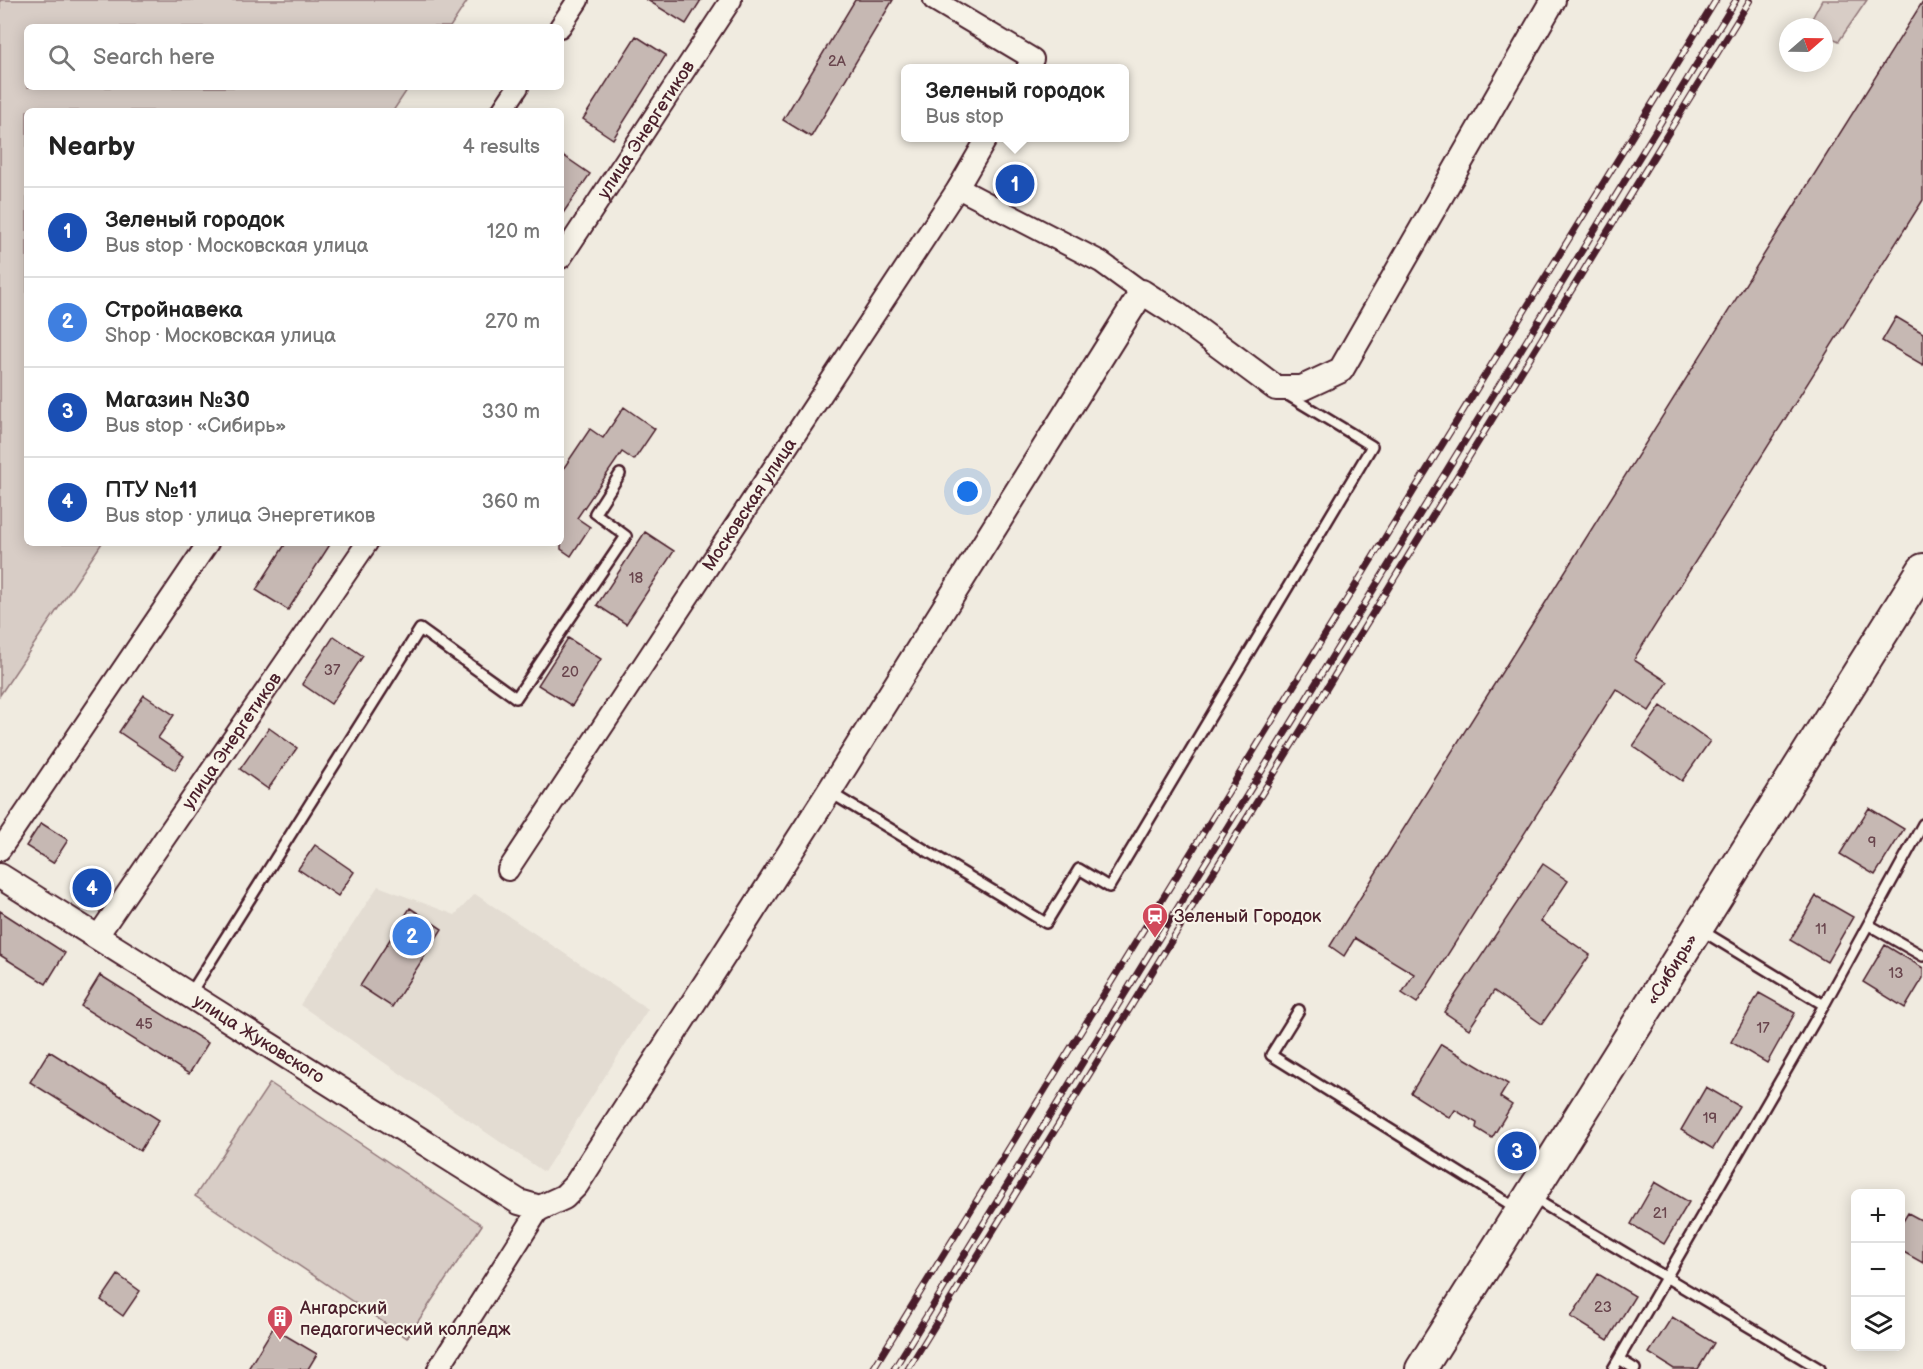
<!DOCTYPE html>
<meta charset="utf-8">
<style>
body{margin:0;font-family:"Balsamiq Sans",sans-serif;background:#f2f2f2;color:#222}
.controls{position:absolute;right:18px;bottom:18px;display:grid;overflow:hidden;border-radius:9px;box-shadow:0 3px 15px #0003}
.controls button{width:54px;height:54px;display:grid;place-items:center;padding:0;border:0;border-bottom:2px solid #e0e0e0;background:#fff;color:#222;font:30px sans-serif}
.compass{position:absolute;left:1779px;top:18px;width:54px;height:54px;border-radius:50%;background:#fff;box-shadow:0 3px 15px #0003;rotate:70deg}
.you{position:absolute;left:968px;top:492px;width:21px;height:21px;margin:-15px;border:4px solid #fff;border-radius:50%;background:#1a73e8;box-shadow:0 0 0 9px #1a73e833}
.badge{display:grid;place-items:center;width:39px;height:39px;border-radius:50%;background:#b45309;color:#fff;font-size:20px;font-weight:700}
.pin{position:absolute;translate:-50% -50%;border:3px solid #fff;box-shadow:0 2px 6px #0006}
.popup{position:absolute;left:901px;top:64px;width:228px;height:78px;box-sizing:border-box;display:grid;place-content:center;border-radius:9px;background:#fff;filter:drop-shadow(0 2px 4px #0005);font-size:20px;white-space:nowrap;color:#767676}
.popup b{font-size:22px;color:#222}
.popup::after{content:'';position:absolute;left:50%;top:100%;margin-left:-12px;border:12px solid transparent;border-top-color:#fff}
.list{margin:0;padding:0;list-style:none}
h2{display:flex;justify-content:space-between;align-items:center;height:78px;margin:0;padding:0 24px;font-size:26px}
h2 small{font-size:20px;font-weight:400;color:#767676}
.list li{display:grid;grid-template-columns:39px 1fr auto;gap:18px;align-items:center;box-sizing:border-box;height:90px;padding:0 24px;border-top:2px solid #e0e0e0}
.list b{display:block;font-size:22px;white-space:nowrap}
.list p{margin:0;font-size:20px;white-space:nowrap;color:#767676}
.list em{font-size:20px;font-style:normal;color:#767676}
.icon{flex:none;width:33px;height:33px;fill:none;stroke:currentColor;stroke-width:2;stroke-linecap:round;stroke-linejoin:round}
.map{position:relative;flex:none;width:1923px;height:1369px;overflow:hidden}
.search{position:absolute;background:#fff;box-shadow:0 3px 15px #0003;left:24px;top:24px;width:540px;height:66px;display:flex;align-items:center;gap:15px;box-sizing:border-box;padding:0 21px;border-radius:9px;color:#767676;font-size:22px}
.panel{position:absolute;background:#fff;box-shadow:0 3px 15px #0003;left:24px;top:108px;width:540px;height:438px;border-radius:9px}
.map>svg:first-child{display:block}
.built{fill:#e3dcd2}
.green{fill:#d8cdc6;stroke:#917678;stroke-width:1.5}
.building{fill:#c6b8b3;stroke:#4a1f2b;stroke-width:1.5}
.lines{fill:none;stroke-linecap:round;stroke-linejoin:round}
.service-casing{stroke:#4a1f2b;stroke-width:14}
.minor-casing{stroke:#4a1f2b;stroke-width:24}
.tertiary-casing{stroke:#4a1f2b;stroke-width:28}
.primary-casing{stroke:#4a1f2b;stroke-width:34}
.service{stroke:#f7f3e8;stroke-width:9}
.minor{stroke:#f7f3e8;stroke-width:20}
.tertiary{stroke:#f7f3e8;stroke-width:24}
.primary{stroke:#f7f3e8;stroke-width:30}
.rail-casing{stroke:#4a1f2b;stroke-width:7}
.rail{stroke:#f7f3e8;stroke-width:4.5;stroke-dasharray:14;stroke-linecap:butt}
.labels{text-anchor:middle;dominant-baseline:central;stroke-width:4.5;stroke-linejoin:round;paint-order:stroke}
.number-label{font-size:15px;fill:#69454d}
.street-label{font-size:18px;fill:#4a1f2b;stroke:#f7f3e8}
.poi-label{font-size:18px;fill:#4a1f2b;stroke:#f7f3e8;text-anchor:start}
</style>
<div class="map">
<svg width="1923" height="1369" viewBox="0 0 1923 1369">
<rect width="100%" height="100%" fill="#f0ebe0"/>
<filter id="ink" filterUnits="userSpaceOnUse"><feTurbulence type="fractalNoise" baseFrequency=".0167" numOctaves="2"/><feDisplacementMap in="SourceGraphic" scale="12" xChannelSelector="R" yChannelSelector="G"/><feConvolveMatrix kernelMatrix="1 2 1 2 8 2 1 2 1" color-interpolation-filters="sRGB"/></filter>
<g filter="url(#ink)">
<!-- built -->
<path class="built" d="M378,886L455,915L475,894L648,1009L544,1172L300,1005Z"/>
<!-- green -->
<path class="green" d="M0,0H468L450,27H27V87H409L393,111H27V543H102L0,695Z
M1822,0H1867L1839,41L1824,34V27L1808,26Z
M270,1083L482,1225L407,1338L195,1196Z"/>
<!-- building -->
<path class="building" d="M647,0H701L686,24Z
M855,0H893L811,137L783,120Z
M1923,1V200L1637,654L1634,660L1668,682L1649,711L1616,689L1417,1003L1402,993L1414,974L1355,938L1344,956L1330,946Z
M636,36L666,55L613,139L583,119Z
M561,154L590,174L561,216Z
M1896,317L1923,333V365L1882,341Z
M624,407L655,429L634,460L622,452L577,518L590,527L571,556L561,549V472L590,429L603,438Z
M645,532L674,551L626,624L597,605Z
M286,543H331L288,610L256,590Z
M334,636L363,656L331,704L302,684Z
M568,638L601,659L572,706L538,685Z
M144,695L174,715L158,738L184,756L175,770L119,732Z
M1661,706L1710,741L1682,781L1633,746Z
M269,728L297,748L268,789L240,769Z
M1869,808L1904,829L1875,875L1840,854Z
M41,823L68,840L53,863L26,846Z
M315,845L354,872L338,896L298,869Z
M1543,864L1568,881L1541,921L1590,955L1542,1024L1494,991L1469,1029L1444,1012Z
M1816,896L1853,917L1827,962L1790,940Z
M410,908L442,929L392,1007L360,986Z
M0,911L65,953L46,984L0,955Z
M1885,945L1923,968V978L1905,1008L1863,982Z
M100,975L208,1043L189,1074L81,1006Z
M1759,993L1795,1013L1767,1063L1731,1042Z
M1441,1044L1508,1084L1500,1097L1512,1105L1492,1138L1476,1128L1477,1123L1455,1110L1450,1118L1411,1093Z
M49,1051L159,1120L140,1151L30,1082Z
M1706,1087L1739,1106L1713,1149L1681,1130Z
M1655,1182L1689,1202L1664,1244L1631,1224Z
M1908,1213L1923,1221V1263L1900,1250V1226Z
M1598,1274L1635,1296L1608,1340L1571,1317Z
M118,1275L140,1291L123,1316L101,1300Z
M1672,1317L1714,1343L1698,1369H1674L1649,1353Z
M273,1328L317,1354L308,1369H248Z"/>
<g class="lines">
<!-- service casing -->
<g class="service-casing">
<path id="service" d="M831,793L1046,923L1079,869L1109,887L1372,446L1286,394
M1869,925L1923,956
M190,994L420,629L516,698L626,536L595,513L620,474
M1824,1005L1923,824
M1299,1010L1271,1055L1516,1208
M1533,1198L1820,1369
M1619,1359L1635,1369
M1613,1369L1824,1005L1701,930"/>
</g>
<!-- minor casing -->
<g class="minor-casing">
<g id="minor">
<path d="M934,0L1033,59L1027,68"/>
<path d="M560,27L578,0"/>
<path d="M502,111L518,87"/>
<path d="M958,188L1101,262L1142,292"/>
<path id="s1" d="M561,258L731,0"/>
<path d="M0,850L208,543"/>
<path id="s2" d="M508,870L958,188L987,138"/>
<path id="s3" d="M97,937L367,543"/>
<path d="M438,1369L540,1208"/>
</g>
</g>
<!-- tertiary casing -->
<g class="tertiary-casing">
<g id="tertiary">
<path id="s4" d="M0,876L519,1202L540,1208L564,1197L576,1185L829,792L1142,292L1175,313L1276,388H1302L1341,370L1553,0"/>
</g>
</g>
<!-- primary casing -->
<g class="primary-casing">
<g id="primary">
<path id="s5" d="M1421,1369L1923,569"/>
</g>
</g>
<!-- service -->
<use href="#service" class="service"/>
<!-- minor -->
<use href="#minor" class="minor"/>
<!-- tertiary -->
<use href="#tertiary" class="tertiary"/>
<!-- primary -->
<use href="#primary" class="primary"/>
<!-- rail casing -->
<g class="rail-casing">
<path id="rail" d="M873,1369L1716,0
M894,1369L1736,0
M908,1369L1750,0"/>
</g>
<!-- rail -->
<use href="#rail" class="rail"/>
</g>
</g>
<!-- icons -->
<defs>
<g id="station-pin" transform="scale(1.35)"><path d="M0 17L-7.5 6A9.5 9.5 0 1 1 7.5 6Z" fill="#d1495b" stroke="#f7f3e8"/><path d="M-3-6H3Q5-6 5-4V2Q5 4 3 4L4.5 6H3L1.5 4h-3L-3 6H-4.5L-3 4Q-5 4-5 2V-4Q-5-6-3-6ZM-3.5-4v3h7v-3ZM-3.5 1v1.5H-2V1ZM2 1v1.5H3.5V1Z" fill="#fff"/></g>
<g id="building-pin" transform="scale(1.35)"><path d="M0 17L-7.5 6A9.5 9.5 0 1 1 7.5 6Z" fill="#d1495b" stroke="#f7f3e8"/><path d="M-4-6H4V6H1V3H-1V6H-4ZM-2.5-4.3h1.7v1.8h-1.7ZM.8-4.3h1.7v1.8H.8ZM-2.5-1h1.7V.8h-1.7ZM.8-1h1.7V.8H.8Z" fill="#fff"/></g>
</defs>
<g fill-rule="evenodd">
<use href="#station-pin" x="1155" y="916"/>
<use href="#building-pin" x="280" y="1318"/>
</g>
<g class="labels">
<!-- number labels -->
<g class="number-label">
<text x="837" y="61">2А</text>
<text x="636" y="578">18</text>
<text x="332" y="670">37</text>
<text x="570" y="672">20</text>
<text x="1872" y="842">9</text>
<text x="1821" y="929">11</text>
<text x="1896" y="973">13</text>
<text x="144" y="1024">45</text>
<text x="1763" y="1028">17</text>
<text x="1710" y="1118">19</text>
<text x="1660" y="1213">21</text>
<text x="1603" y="1307">23</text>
</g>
<!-- street labels -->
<g class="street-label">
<text stroke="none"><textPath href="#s1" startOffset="154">улица Энергетиков</textPath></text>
<text stroke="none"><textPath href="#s2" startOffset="438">Московская улица</textPath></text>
<text stroke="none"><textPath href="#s3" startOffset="238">улица Энергетиков</textPath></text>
<text stroke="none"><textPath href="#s5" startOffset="472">«Сибирь»</textPath></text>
<text stroke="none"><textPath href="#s4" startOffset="306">улица Жуковского</textPath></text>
</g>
<!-- poi labels -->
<g class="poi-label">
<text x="1174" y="916">Зеленый Городок</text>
<text x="300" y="1308">Ангарский<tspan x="300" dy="21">педагогический колледж</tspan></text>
</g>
</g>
</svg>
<div class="controls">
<button>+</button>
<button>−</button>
<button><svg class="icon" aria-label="layers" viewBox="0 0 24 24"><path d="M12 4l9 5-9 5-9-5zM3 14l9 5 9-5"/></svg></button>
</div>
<svg class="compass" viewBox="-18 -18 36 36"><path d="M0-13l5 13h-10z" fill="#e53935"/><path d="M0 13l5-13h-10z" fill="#767676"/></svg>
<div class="you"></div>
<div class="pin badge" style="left:1015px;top:184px;background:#1a4fb4">1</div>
<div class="popup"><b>Зеленый городок</b>Bus stop</div>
<div class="pin badge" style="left:412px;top:936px;background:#3f7fe0">2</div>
<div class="pin badge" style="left:1517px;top:1151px;background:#1a4fb4">3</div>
<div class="pin badge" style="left:92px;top:888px;background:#1a4fb4">4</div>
<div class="search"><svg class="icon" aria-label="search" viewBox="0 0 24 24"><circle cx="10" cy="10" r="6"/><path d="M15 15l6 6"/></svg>Search here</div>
<section class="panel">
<h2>Nearby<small>4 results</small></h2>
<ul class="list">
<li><span class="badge" style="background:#1a4fb4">1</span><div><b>Зеленый городок</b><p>Bus stop · Московская улица</p></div><em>120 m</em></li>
<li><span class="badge" style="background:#3f7fe0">2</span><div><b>Стройнавека</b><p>Shop · Московская улица</p></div><em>270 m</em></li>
<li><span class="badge" style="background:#1a4fb4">3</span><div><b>Магазин №30</b><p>Bus stop · «Сибирь»</p></div><em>330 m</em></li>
<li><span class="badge" style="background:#1a4fb4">4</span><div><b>ПТУ №11</b><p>Bus stop · улица Энергетиков</p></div><em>360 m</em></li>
</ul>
</section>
</div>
